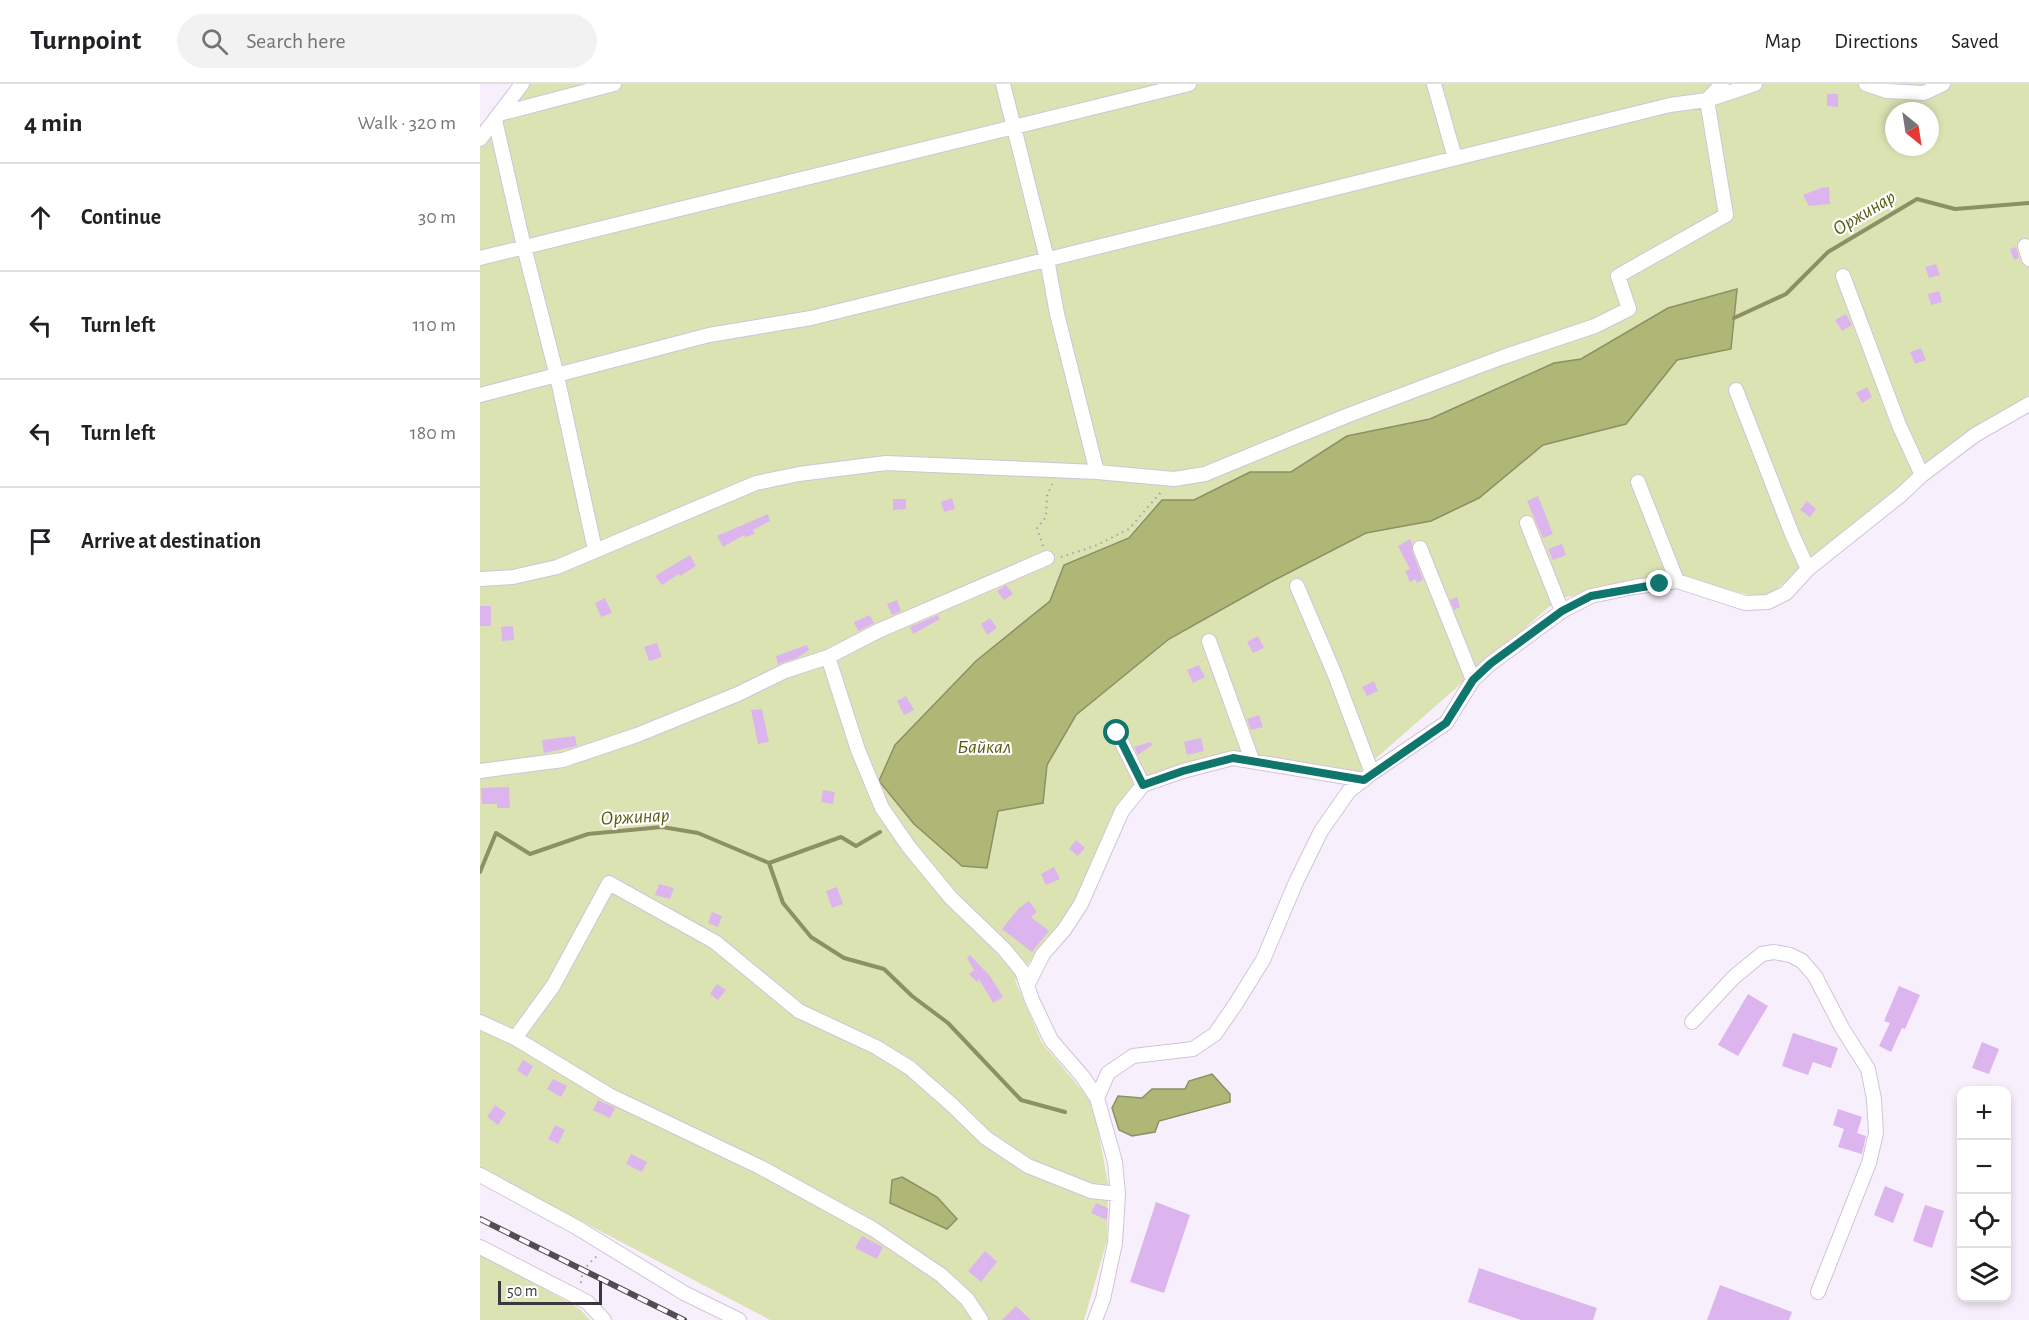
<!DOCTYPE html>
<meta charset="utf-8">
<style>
body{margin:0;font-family:"Alegreya Sans",sans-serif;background:#f2f2f2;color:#202124}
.controls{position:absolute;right:18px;bottom:18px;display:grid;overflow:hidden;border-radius:12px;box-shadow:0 3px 9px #0003}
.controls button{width:54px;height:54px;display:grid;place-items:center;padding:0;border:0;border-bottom:2px solid #e0e0e0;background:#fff;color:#202124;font:30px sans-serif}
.compass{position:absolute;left:1405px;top:18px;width:54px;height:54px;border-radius:50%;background:#fff;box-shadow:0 3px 9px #0003;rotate:150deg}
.scale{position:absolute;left:18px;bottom:15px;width:104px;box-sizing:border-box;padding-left:6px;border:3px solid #3c363e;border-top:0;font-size:16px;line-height:21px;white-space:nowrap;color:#3c363e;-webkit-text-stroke:4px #fff;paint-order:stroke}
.stop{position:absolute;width:18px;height:18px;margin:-14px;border:4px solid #0f766e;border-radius:50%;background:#fff}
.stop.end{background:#0f766e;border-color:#fff;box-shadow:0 2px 6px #0008}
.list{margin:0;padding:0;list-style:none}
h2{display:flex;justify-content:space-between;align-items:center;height:78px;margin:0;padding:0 24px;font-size:26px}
h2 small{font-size:20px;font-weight:400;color:#757577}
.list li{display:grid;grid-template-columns:39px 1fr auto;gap:18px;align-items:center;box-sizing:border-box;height:108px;padding:0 24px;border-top:2px solid #e0e0e0}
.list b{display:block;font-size:22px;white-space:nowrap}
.list em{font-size:20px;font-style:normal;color:#757577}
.icon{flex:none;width:33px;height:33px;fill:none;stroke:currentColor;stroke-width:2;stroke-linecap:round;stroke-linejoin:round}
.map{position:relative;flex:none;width:1549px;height:1236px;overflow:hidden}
header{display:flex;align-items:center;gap:36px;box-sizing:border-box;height:84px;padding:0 30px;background:#fff;border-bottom:2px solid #e0e0e0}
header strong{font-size:28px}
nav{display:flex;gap:33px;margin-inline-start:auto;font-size:21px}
.search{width:420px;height:54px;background:#f2f2f2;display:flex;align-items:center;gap:15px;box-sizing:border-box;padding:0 21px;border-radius:33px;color:#757577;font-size:22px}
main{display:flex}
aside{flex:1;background:#fff}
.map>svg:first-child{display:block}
.green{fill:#dce3b3;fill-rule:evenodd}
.water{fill:#aeb775;stroke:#8c9064;stroke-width:1.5}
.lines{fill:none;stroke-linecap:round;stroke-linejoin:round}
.stream{stroke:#8c9064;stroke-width:4}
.building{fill:#dcb5ee}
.minor-casing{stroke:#d1c3d8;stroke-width:16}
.path{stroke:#a69ea9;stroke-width:2;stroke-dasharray:1.5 4.5;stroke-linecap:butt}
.minor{stroke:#fff;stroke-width:14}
.rail-casing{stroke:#524c54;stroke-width:6}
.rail{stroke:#fff;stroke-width:4;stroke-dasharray:11;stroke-linecap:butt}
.route{stroke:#0f766e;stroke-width:8}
.labels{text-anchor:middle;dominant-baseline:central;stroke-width:4.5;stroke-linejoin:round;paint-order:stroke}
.water-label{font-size:20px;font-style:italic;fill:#565d12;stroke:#fff}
</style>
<header>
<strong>Turnpoint</strong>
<div class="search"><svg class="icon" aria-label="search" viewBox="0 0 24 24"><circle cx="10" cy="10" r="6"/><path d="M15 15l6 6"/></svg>Search here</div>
<nav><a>Map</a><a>Directions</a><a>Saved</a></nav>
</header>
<main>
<aside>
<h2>4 min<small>Walk · 320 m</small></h2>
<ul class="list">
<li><svg class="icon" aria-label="ahead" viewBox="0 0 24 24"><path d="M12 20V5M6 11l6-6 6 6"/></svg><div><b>Continue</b></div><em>30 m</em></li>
<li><svg class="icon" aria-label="left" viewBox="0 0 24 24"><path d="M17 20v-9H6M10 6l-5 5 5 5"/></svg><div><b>Turn left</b></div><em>110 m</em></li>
<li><svg class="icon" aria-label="left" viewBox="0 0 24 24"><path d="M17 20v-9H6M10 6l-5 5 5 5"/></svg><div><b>Turn left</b></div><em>180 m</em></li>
<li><svg class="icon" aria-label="arrive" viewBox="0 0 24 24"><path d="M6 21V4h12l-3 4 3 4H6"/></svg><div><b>Arrive at destination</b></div></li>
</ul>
</aside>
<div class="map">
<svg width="1549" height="1236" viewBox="0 0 1549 1236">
<rect width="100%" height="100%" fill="#f8effc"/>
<!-- green -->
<path class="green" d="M48,0H1549V311L1446,385L1284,515L1193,491L1078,515L879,689L755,667L651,704L600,816L535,896L562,959L613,1019L628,1099L627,1157L604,1236H290L0,1084V40L13,49ZM1414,27H1450V63H1414Z
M0,1170L99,1224L110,1236H0Z"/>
<!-- water -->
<path class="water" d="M1257,205L1251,265L1197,276L1146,340L1063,361L999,414L951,437L886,449L787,500L689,555L596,631L567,681L563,719L518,727L507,784L482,782L434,740L399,697L415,661L496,577L570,517L584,481L649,454L682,416H714L770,388H811L867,352L950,335L1074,279L1101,275L1188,224Z
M732,990L750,1010V1018L679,1037L675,1048L652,1052L639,1046L632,1024L638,1012L662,1014L672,1005H705L709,997Z
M422,1093L457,1113L477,1135L467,1145L410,1119L412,1096Z"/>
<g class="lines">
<!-- stream -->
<path class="stream" d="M1254,234L1306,210L1348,168L1437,115L1475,125L1549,119
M289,779L303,819L331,853L364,874L404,885L432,912L468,939L541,1016L585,1028
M0,788L16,749L50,770L108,750L182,743L218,749L289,779L361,753L376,762L400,748"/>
</g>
<!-- building -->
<path class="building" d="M1347,10H1358V23L1347,22Z
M1349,103L1350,120L1329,122L1323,111L1341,104Z
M1536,163L1539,174L1534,176L1530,165Z
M1456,180L1460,191L1449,194L1445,183Z
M1459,207L1462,218L1451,221L1448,210Z
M1366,230L1372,241L1362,247L1355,236Z
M1441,264L1446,276L1435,280L1430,268Z
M1387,303L1392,313L1382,319L1376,309Z
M1058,412L1073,450L1063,454L1047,417Z
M472,414L475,425L464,428L461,418Z
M413,415H426V425L413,426Z
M1327,417L1336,425L1330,433L1320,426Z
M288,430L290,437L273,446L275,450L265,453L264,451L243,463L237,452Z
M930,455L932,460V467L943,496L937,499L935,495L930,498L925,487L930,485L918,462Z
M1082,460L1086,471L1073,476L1068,465Z
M210,471L216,482L200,492L199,490L182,501L175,492Z
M526,501L533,510L524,516L517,507Z
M977,513L980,523L974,526L970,516Z
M125,514L132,529L121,533L115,519Z
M417,516L421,527L412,531L407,520Z
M0,522H11V542H0Z
M390,531L394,539L378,547L374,538Z
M458,531L460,535L433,550L430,543Z
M510,534L517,544L507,551L501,540Z
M33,542L34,556L22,557L21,543Z
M778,552L784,564L773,569L767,558Z
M177,559L182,573L169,577L164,563Z
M327,561L329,566L317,574L298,580L296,572Z
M719,581L725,593L713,599L707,586Z
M894,597L898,607L887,612L882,603Z
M426,612L434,626L424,631L417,617Z
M282,625L289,658L278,660L271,626Z
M779,631L783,643L771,646L767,635Z
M95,652L97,662L64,669L62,656Z
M721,654L724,667L707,671L704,658Z
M671,658L672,661L658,671L654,663Z
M29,703L30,724H17V720H2L1,704Z
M343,706L355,708L353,720L341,718Z
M596,756L605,764L598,772L589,765Z
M574,783L580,795L566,801L561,790Z
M179,800L194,804L190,815L175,811Z
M357,803L363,820L352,824L346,807Z
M549,817L557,828L551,833L569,847L552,868L522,845L539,824Z
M232,828L242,832L238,843L228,839Z
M490,871L510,892L523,913L513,919L499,895L497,898L489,890L494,886L487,874Z
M237,900L246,906L238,916L230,910Z
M1419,902L1440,911L1425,945L1422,944L1411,968L1399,962L1410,939L1404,937Z
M1268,910L1288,922L1258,972L1238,961Z
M1313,949L1358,964L1351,984L1333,978L1328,991L1302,982Z
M1502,958L1519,965L1509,990L1492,984Z
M43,976L53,982L47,993L37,986Z
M73,995L87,1002L81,1013L67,1005Z
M118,1016L135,1024L130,1034L113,1026Z
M15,1021L26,1029L18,1041L7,1033Z
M1358,1025L1382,1033L1377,1049L1386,1052L1382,1070L1358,1063L1364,1045L1353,1041Z
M75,1041L85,1046L78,1060L68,1055Z
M151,1070L167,1078L162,1088L146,1080Z
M1405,1102L1424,1110L1413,1139L1394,1131Z
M676,1118L710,1131L684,1209L650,1198Z
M616,1119L628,1124L627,1136L611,1129Z
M1445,1121L1464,1127L1452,1164L1433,1157Z
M382,1152L403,1163L397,1175L375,1164Z
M505,1167L517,1178L501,1198L488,1187Z
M999,1184L1117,1224L1113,1236H1041L988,1218Z
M1240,1201L1312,1228L1309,1236H1227Z
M536,1222L551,1236H522Z"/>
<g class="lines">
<!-- minor casing -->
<g class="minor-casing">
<path id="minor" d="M523,0L567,175L577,230L617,388
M954,0L975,74
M1386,0L1407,7L1444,9L1463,0
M19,30L134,0
M15,36L44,163L77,292L115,466
M0,55L42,0
M1545,162L1549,175
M0,174L709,0
M1363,192L1419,341L1442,391
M1256,306L1312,450L1328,485
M0,311L229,251L331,234L1190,21L1227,16L1275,0
M1158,398L1197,497
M1047,439L1082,527
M940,464L993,596
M0,495L33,493L77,483L276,399L319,390L406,379L617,388L694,395L725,390L866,332L1023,273L1115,242L1149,225L1138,192L1246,131L1227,16L1242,0
M817,502L855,591L892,689
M729,557L772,676
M348,573L378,666L402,724L429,763L471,814L524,865L542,887L552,916L571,956L603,993L617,1014L635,1078L638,1110L635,1159L623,1215L615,1236
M637,649L663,701
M0,687L83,676L157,651L258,610L305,587L348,573L398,547L567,474
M547,902L563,870L584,846L601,820L642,727L663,701L703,687L753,674L884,696
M0,938L35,954L129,1011L280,1083L393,1145L461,1191L487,1215L501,1236
M1212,938L1254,893L1282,870L1294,868L1310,871L1322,877L1335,892L1362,944L1388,985L1394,1015L1396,1049L1389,1079L1338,1208
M35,954L73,902L129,799L235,858L319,927L396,963L430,984L472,1021L506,1054L548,1082L611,1107L638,1110
M617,1014L628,989L653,972L713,965L735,950L755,921L783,876L816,798L841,747L869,707L892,689L966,639L993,596L1010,580L1082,527L1111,512L1154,503L1197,497L1265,519L1288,518L1306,509L1328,485L1422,410L1442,391L1495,351L1549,320
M0,1091L96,1143L204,1209L259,1236
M0,1163L107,1218L124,1236"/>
</g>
<!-- path -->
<path class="path" d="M563,462L557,444L566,433L567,412L572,400
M581,473L615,462L649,445L681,408
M101,1199C101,1187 108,1180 117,1172"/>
<!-- minor -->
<use href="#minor" class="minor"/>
<!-- rail casing -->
<g class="rail-casing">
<path id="rail" d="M0,1135L204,1236"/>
</g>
<!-- rail -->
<use href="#rail" class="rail"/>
</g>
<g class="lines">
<!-- route -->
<path class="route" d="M637,649L663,701L703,687L753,674L884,696L966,639L993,596L1010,580L1082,527L1111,512L1180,500"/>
</g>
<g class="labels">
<!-- water labels -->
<g class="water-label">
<text transform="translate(1384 129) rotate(-31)">Оржинар</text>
<text x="504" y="663">Байкал</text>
<text transform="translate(155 733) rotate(-3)">Оржинар</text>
</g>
</g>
</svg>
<div class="controls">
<button>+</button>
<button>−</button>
<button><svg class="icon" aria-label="locate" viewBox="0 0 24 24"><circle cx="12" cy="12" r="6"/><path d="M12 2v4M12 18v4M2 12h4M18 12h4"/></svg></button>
<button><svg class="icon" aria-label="layers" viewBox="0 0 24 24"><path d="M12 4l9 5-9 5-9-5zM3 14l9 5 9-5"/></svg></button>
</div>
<svg class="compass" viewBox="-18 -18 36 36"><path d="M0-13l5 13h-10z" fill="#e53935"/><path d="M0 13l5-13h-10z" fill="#757577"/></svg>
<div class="scale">50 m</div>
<div class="stop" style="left:637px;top:649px"></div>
<div class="stop end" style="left:1180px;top:500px"></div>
</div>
</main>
